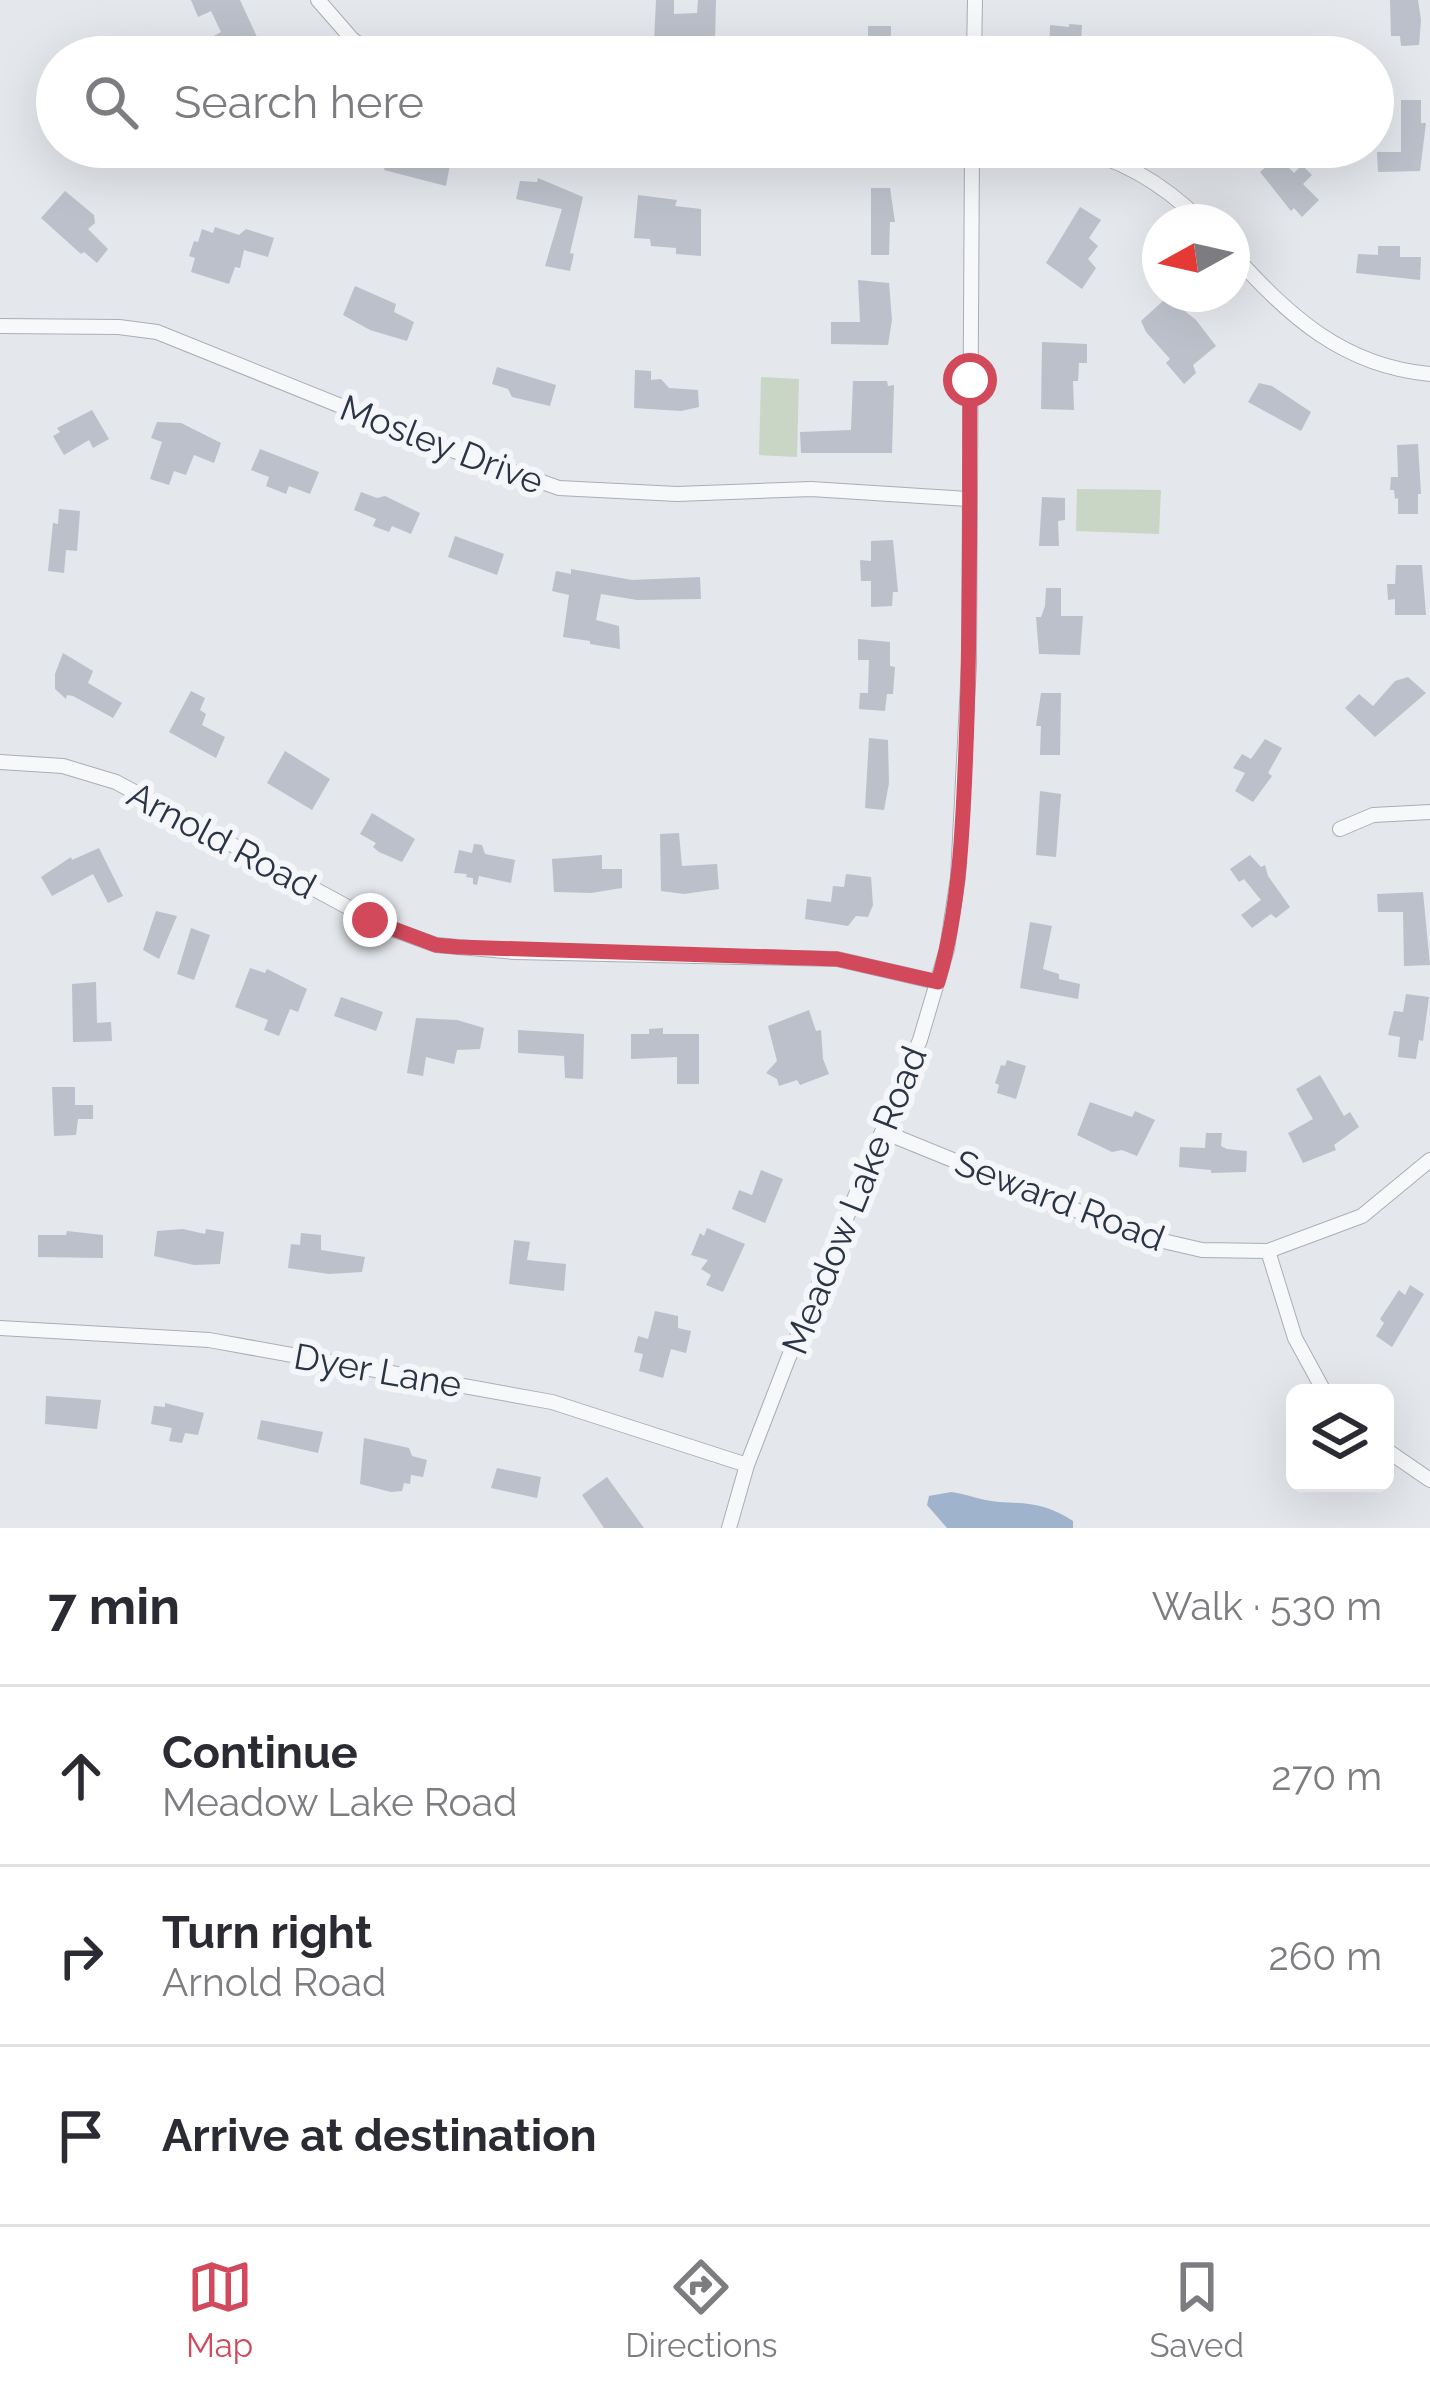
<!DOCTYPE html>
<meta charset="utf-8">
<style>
body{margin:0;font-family:Raleway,sans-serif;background:#f7f7f7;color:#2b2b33}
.controls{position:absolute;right:36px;bottom:36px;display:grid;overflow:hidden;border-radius:18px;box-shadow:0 12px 48px #0002}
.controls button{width:108px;height:108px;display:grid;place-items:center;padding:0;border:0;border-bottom:3px solid #e1e1e2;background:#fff;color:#2b2b33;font:60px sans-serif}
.compass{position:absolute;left:1142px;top:204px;width:108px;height:108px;border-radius:50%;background:#fff;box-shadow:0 12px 48px #0002;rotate:262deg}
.stop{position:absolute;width:36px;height:36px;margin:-27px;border:9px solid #d1495b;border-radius:50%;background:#fff}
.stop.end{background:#d1495b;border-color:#fff;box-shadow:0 3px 12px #0008}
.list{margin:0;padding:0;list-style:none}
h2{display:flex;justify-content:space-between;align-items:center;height:156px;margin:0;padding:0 48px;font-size:51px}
h2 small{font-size:39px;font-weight:400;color:#7c7c81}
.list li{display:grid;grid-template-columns:78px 1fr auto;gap:36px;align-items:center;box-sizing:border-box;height:180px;padding:0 48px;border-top:3px solid #e1e1e2}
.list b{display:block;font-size:45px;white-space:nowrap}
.list p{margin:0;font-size:39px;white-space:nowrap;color:#7c7c81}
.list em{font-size:39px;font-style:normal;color:#7c7c81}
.icon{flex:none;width:66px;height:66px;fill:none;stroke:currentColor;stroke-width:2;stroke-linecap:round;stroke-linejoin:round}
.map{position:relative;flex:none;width:1430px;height:1528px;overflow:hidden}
.search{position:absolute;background:#fff;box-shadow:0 12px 48px #0002;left:36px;right:36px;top:36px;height:132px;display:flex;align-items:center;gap:30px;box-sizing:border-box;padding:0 42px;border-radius:66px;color:#7c7c81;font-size:45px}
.sheet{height:696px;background:#fff}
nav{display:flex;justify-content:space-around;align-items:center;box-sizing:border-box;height:168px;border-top:3px solid #e1e1e2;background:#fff;font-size:33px;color:#7c7c81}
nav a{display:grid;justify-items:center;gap:6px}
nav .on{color:#d1495b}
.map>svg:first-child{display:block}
.green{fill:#c9d6c5}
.water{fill:#9fb4cc}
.building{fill:#bbc0ca}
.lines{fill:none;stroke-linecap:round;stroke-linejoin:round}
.street-casing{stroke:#a9aeb7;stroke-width:16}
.street{stroke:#f7f8fa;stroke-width:14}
.route{stroke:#d1495b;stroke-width:15}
.labels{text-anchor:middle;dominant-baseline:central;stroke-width:12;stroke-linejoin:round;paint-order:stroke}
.street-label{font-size:36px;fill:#2b3445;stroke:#f4f6f9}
</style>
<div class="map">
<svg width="1430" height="1528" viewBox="0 0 1430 1528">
<rect width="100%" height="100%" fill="#e4e7ec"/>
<!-- green -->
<path class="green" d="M761,377L799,379L797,457L759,455Z
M1077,489L1161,490L1159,534L1076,531Z"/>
<!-- water -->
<path class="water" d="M951,1492C967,1494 983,1501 999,1502C1027,1503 1048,1504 1073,1521V1528H947L927,1505L929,1496Z"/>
<!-- building -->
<path class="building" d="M191,0H240L257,37L220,54L212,37L221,32L211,11L198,17Z
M656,0H674V14L697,13L698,0H716L715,41L654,42Z
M1390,0H1418L1421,20L1419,45L1401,46L1400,36H1391Z
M1069,24L1082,25L1081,46H1071V57H1049L1050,25L1069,27Z
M868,26H891V57H868Z
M1401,100H1421V123H1426L1420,171L1378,172L1377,152H1401Z
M390,147H412L411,151L451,159L446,186L384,170Z
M1278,157L1294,173L1302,165L1312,175L1303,184L1319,200L1302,217L1294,208L1291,211L1260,172Z
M538,178L583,197L570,253L574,254L570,271L545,266L562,209L516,199L520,181L537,182Z
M871,188H890L895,222H890L889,255H871Z
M65,191L94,215L95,223L88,229L108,249L97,263L84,252L81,254L41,218Z
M638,195L677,200L675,206L701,209V256L676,254V248L651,246L650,239L634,238Z
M1080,207L1101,220L1089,238L1098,246L1088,259L1096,268L1082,289L1046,263Z
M215,227L239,235L246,229L274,238L268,257L244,250L240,268L235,267L229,284L191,272L195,258L189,256L194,241L198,242L202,229L213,233Z
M1378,246H1400V257H1421L1420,280L1356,273L1358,254L1378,255Z
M858,280L889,283L892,320L888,345L831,344V322H860Z
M355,286L396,304L394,312L414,322L407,341L370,330L343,315Z
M1164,300H1171L1196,320L1216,346L1193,365L1196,373L1184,384L1166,363L1170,359L1146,332L1141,321Z
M1042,342L1087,344V363H1079L1078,381H1073L1074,410L1041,409Z
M497,367L556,385L550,406L512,397L508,389L492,384Z
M635,370L651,371V380L661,379L669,388L698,390L699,407L681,411L634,408Z
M853,381H887L888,386L894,385L892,453H801L800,432L851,430Z
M1259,383L1272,386L1311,412L1301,431L1248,402Z
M92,410L109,439L93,448L89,440L64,455L53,436L60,432L57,428Z
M157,422L181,423L221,443L214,463L194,455L186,475L174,471L169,485L150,479L162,442L151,438Z
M1418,444L1421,494H1418V514H1398V498L1395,499L1394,490H1390L1391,477H1398L1397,445Z
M260,449L319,472L310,494L289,486L286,494L266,486L269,477L251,470Z
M361,492L377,498L385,496L420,513L411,534L392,526L389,532L373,526L376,519L354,510Z
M1042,497L1065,498V520L1058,521L1059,546H1039Z
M59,509L80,511L77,551L66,550L64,573L48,571L53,523L58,524Z
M455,536L504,554L497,575L448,557Z
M893,540L898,592H893L892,606L871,607V581H861L860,560L871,561V541Z
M1396,565H1422L1426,615H1395V599L1388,600L1387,584H1395Z
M571,569L632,580L700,577L701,599L637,600L601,594L596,620L619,626L620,649L590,644V641L563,637L569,595L552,591L556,571L571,574Z
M1046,588H1061V616H1083L1080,655L1039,654L1036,617H1041L1045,606Z
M858,639L890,642V666L895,667L893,694H887L885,711L859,709L860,693H868L869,660H858Z
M63,653L93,671L88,683L122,703L113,718L73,696L67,695L66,699L55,689V674Z
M1408,677L1426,693L1375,737L1345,708L1359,694L1373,706L1395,681Z
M191,691L205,698L200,710L206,714L202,725L225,737L216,758L169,732Z
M1041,693H1061L1060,755H1040L1041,726H1036Z
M869,738L888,740L889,783L884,810L865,808Z
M1265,739L1282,748L1268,773L1272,776L1253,802L1235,791L1245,773L1233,768L1242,754L1251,759Z
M285,751L330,779L312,810L267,783Z
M1040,791L1061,794L1056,857L1036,855Z
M372,813L415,839L402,862L379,852L373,847L376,843L360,834Z
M679,833L682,866L717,864L719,889L684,894L661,891L660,834Z
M474,844L482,845L485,854L515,860L511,883L479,876L477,885L473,884V878L466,877L467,874L454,873L459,850L472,853Z
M99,848L123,896L108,903L93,874L52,896L41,877L71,857L72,860Z
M602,855V869H622V888L591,893L554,892L552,859Z
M1250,855L1261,867L1265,865L1268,876L1290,907L1276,918L1271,914L1252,928L1241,915L1261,900L1244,879L1239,882L1230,869Z
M846,874L871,877L873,905L868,917L856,916L848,926L805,919L807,899L831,902L833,886L844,887Z
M1423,892L1430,965L1404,966L1403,912H1378L1377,894Z
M156,911L177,916L159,959L143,950Z
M1030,922L1052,926L1043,969L1059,974V979L1080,984L1078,999L1020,988Z
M191,928L210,935L194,980L177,974Z
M250,968L265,973L267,969L307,989L298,1012L290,1009L279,1036L264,1030L268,1020L235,1007Z
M96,982L97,1023L111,1022L112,1041L73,1042L72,984Z
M1406,994L1429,997L1423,1041L1419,1040L1416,1059L1398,1057L1400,1037L1388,1035L1394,1011L1403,1012Z
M341,997L383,1012L376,1031L334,1016Z
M809,1010L816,1031L821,1030L823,1059L829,1074L800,1085L797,1080L779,1086L777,1079L766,1073L777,1061L768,1026Z
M416,1018L457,1020L484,1028L480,1049L457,1050L454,1064L426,1057L423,1076L407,1073Z
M663,1028V1034H699V1084H677V1057L631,1059V1034H649V1029Z
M518,1030L584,1034L583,1079L565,1078L564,1056L518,1053Z
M1007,1060L1026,1066L1016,1099L997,1093L999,1085L995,1083L1001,1065L1005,1066Z
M1320,1075L1344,1116L1350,1112L1359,1127L1334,1145L1336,1150L1303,1163L1288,1133L1313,1119L1296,1089Z
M52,1087H75V1105H93V1119H78L76,1135L54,1136Z
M1090,1102L1132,1117L1135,1111L1155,1120L1137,1156L1122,1150L1112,1152L1077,1135Z
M1206,1133H1222L1221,1146L1227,1149L1247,1151L1246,1172L1211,1173V1170L1179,1167L1180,1147L1205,1148Z
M761,1170L783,1179L765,1223L732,1209L739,1190L752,1195Z
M707,1228L745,1244L723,1292L706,1285L711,1275L701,1269L708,1260L691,1255L700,1233L704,1236Z
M183,1229L205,1234L206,1229L224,1232L220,1264L194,1265L154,1256L157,1231Z
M67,1231L103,1235V1258L38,1257V1235H66Z
M301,1233L321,1235V1250L365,1257L362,1272L329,1274L288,1268L291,1244L300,1245Z
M514,1240L530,1242L527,1260L566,1264L564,1291L509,1284Z
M1410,1285L1424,1294L1392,1347L1376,1336L1384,1323L1380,1319L1399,1290L1405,1295Z
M655,1311L678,1316V1328L691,1331L686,1353L671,1349L663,1378L639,1371L643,1354L634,1352L638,1336L648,1339Z
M46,1396L101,1400L97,1429L45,1424Z
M165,1403L204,1413L198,1435L185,1433L182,1443L169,1441L172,1428L151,1424L154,1406L165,1407Z
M261,1420L323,1432L318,1453L257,1439Z
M364,1438L409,1448L412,1456L427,1460L423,1477L411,1475L410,1484L404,1483L402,1491L391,1492L360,1484Z
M497,1468L541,1477L537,1498L491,1488Z
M607,1477L644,1528H604L582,1495Z"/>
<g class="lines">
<!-- street casing -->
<g class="street-casing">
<path id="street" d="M318,0L352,39L376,57
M974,57L975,0
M1066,147C1120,157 1164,184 1202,222
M1232,253C1288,315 1342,366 1430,374
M0,326L119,327L157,332L443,447L559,488L677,494L811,489L968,499
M0,762L63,766L116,782L381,925L436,945L515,952L837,959L937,982
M1340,829L1373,815L1430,812
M884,1132L1137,1235L1202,1250L1268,1251L1362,1216L1430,1160
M1268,1251L1295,1338L1325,1393
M0,1328L209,1340L552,1402L747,1465
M1385,1449L1430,1480
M729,1528L747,1465L788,1359L920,1040L947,949L958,877L969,664L972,147"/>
</g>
<!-- street -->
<use href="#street" class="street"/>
</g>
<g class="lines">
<!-- route -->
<path class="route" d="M370,920L436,945L458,947L837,959L938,982C960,907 963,825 966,746C971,624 969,502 970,380"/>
</g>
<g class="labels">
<!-- street labels -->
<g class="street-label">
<text transform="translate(442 444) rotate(21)">Mosley Drive</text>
<text transform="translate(222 840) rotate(28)">Arnold Road</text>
<text transform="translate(854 1200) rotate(-68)">Meadow Lake Road</text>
<text transform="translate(1060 1200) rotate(21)">Seward Road</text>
<text transform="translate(378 1370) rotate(10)">Dyer Lane</text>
</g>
</g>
</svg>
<div class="controls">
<button><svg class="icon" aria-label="layers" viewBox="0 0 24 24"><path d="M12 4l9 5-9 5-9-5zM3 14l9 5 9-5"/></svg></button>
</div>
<svg class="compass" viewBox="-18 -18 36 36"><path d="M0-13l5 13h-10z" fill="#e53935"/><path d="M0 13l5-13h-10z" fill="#7c7c81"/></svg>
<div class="stop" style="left:970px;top:380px"></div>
<div class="stop end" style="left:370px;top:920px"></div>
<div class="search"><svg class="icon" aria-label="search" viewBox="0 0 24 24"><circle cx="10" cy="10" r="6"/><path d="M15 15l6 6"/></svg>Search here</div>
</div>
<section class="sheet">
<h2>7 min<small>Walk · 530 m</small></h2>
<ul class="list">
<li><svg class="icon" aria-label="ahead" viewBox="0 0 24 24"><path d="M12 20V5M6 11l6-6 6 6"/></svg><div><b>Continue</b><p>Meadow Lake Road</p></div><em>270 m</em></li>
<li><svg class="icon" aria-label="right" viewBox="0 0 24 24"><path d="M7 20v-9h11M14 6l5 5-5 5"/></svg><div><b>Turn right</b><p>Arnold Road</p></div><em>260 m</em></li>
<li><svg class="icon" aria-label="arrive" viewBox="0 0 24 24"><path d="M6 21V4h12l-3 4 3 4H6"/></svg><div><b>Arrive at destination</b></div></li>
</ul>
</section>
<nav>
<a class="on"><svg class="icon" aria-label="map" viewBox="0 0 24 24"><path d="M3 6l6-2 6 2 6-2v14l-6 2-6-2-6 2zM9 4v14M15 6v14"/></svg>Map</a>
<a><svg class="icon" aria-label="directions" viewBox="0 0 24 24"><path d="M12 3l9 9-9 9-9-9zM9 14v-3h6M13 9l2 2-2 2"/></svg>Directions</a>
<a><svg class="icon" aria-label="saved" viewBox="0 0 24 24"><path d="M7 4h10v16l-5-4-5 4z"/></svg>Saved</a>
</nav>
